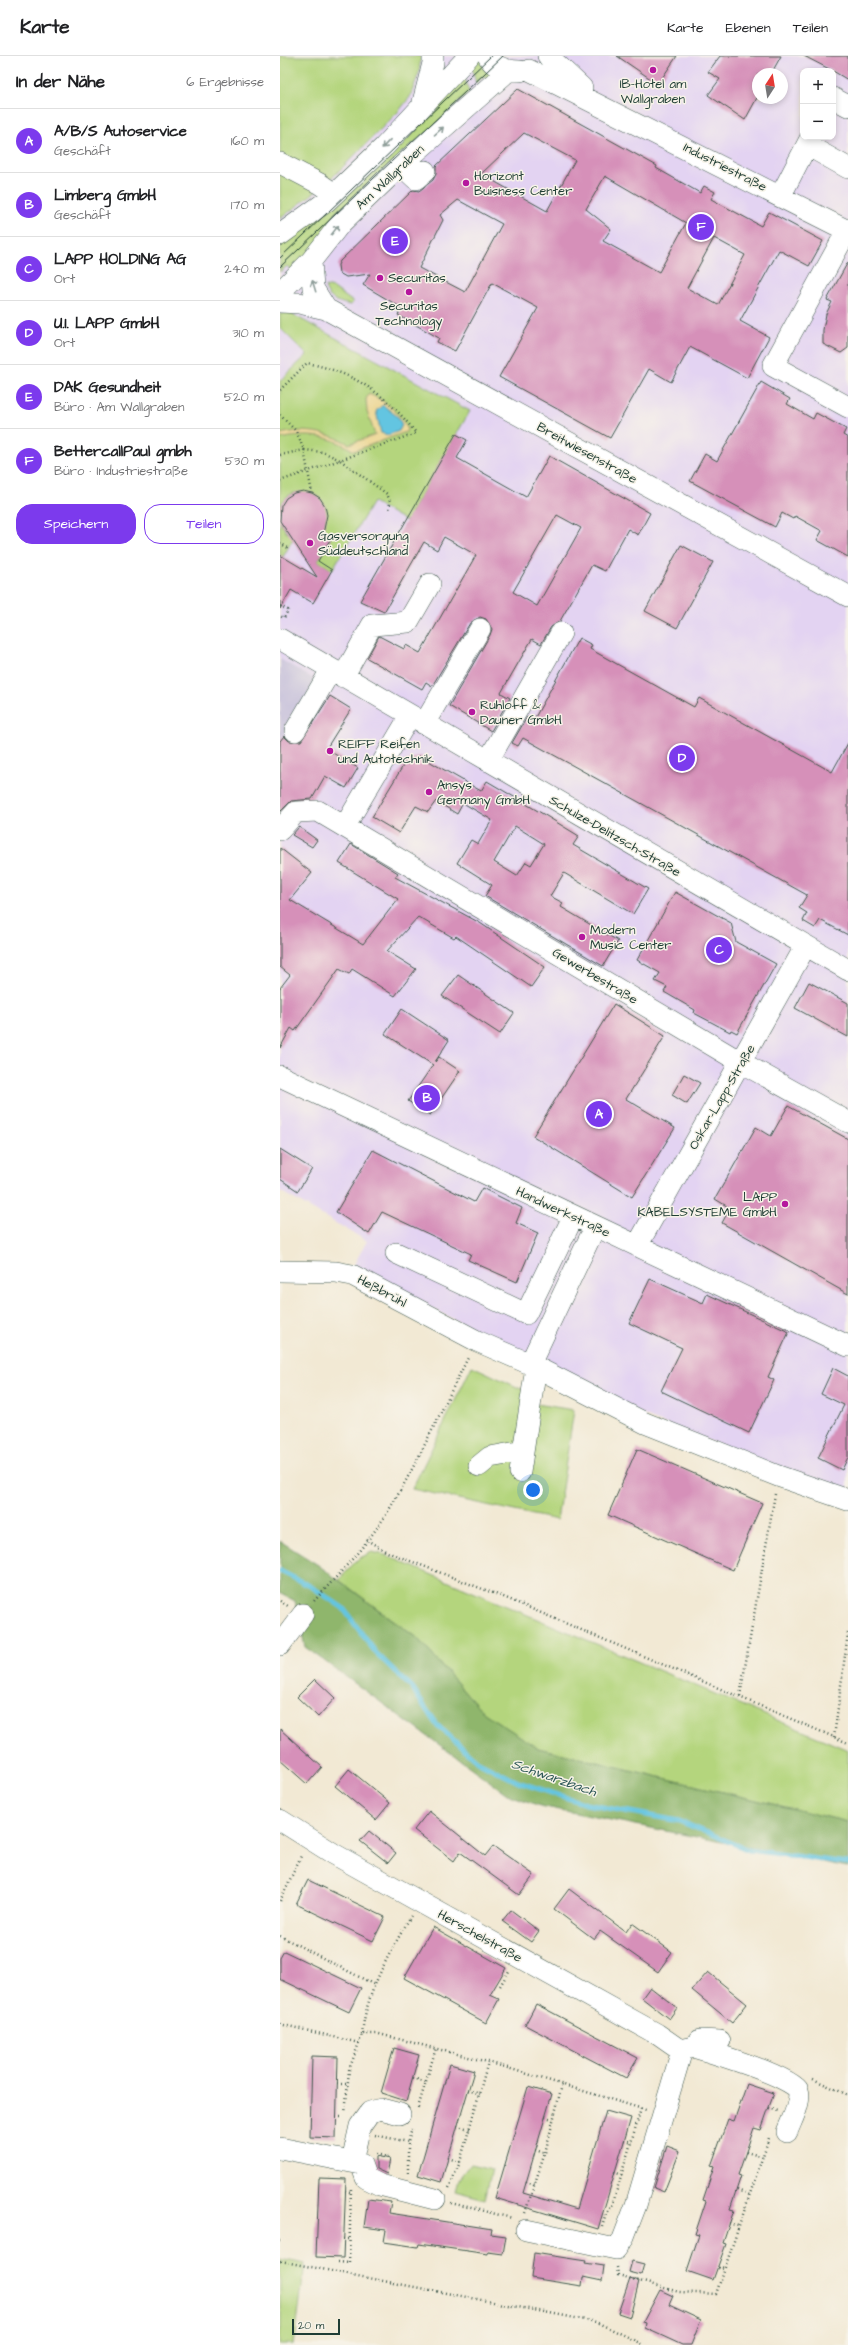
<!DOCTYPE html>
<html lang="de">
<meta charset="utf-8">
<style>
body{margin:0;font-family:"Architects Daughter",sans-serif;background:#f6f6f6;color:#202124}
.controls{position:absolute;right:12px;top:12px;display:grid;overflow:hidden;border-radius:8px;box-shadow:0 2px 6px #0003}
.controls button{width:36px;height:36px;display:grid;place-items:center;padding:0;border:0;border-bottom:1px solid #e0e0e0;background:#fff;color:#202124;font:20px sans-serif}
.compass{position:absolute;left:472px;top:12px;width:36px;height:36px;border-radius:50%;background:#fff;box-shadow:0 2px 6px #0003;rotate:12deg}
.scale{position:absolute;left:12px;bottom:10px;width:48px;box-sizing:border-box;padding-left:4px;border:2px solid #1f3d34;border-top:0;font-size:11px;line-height:14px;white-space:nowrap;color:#1f3d34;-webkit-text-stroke:3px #f7f3e8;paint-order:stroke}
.you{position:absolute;left:253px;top:1434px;width:14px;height:14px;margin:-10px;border:3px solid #fff;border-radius:50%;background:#1a73e8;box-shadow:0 0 0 6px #1a73e833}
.badge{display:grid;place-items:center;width:26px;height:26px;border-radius:50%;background:#7c3aed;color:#fff;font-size:13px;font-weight:700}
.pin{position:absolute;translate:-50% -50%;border:2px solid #fff;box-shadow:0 1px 4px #0006}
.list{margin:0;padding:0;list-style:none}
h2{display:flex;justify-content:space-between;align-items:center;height:52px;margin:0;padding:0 16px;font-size:17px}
h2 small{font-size:13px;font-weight:400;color:#757577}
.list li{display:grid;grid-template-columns:26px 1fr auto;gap:12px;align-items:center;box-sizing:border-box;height:64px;padding:0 16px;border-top:1px solid #e0e0e0}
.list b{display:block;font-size:15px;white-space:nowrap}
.list p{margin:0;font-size:13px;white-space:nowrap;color:#757577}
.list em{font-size:13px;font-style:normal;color:#757577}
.actions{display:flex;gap:8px;padding:12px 16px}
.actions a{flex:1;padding:9px 0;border:1px solid #7c3aed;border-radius:16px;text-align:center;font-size:14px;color:#7c3aed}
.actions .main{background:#7c3aed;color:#fff}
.map{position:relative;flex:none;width:568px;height:2289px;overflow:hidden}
header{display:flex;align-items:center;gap:24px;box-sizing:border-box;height:56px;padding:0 20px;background:#fff;border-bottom:1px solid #e0e0e0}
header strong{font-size:19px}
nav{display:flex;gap:22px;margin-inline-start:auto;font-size:14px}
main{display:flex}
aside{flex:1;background:#fff}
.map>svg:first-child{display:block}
.built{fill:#e3d3f2;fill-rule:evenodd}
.industrial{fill:#c6c0da}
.green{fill:#b4d57d;stroke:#6a8958}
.forest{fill:#8fb66c;stroke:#577a50}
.sand{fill:#eeda9e;stroke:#868c69}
.water{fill:#63c5e1;stroke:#41818a}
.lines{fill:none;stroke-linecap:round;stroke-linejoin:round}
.stream{stroke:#63c5e1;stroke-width:5}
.building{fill:#d690b9;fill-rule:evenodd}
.minor-casing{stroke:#3f574c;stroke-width:22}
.path{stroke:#3f574c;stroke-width:2.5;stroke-dasharray:1 3;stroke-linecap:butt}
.minor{stroke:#fff;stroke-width:21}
.tram{stroke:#1f3d34;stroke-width:1}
.oneway{stroke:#8f9e9a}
.poi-dot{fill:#b5179e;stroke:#f7f3e8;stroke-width:1.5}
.labels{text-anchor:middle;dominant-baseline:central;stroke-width:3;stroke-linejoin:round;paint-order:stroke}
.poi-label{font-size:13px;fill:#1f3d34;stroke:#f7f3e8;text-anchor:start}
.street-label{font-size:13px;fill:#1f3d34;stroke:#f7f3e8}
.water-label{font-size:14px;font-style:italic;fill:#2d5857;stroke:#f7f3e8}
</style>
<header>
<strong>Karte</strong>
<nav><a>Karte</a><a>Ebenen</a><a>Teilen</a></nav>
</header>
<main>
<aside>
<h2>In der Nähe<small>6 Ergebnisse</small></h2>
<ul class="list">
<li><span class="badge">A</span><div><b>A/B/S Autoservice</b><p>Geschäft</p></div><em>160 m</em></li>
<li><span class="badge">B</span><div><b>Limberg GmbH</b><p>Geschäft</p></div><em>170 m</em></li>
<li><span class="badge">C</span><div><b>LAPP HOLDING AG</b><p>Ort</p></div><em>240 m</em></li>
<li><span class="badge">D</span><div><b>U.I. LAPP GmbH</b><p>Ort</p></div><em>310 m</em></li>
<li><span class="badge">E</span><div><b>DAK Gesundheit</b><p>Büro · Am Wallgraben</p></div><em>520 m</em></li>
<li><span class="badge">F</span><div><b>BettercallPaul gmbh</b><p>Büro · Industriestraße</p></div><em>530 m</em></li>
</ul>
<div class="actions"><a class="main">Speichern</a><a>Teilen</a></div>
</aside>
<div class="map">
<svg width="568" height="2289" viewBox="0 0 568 2289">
<rect width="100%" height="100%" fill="#f7f3e8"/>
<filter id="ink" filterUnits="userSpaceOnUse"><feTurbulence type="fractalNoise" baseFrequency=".025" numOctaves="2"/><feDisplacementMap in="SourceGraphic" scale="8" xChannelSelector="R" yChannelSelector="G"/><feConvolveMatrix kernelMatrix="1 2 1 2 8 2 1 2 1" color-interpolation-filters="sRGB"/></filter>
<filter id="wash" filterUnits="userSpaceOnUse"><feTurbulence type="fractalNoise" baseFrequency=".012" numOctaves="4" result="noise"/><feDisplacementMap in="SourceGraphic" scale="16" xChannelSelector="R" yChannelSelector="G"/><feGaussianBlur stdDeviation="0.9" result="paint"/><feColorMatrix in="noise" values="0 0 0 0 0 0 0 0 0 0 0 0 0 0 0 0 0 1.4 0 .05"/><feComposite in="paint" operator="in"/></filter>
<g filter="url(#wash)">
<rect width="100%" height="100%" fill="#f2e9d4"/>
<!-- built -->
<path class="built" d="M0,0H568V1439L365,1360L72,1212L87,1185L0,1135ZM523,15H553V81H523ZM478,18H502V42H478Z"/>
<!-- industrial -->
<path class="industrial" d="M0,603L40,627L0,685Z"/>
<!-- green -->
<path class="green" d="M0,0H141L139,17L130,41L118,56L47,127L0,163Z
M199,0L215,17L208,23L204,20L196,28L192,11Z
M184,19L189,36L11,214L7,210L0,216V186Z
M45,230L54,232L73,246L71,249C60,247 46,243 45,230Z
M8,256L190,355L126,465L93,446L52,514L38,505L51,482L40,476V442C26,433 4,433 0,453V325L27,299L0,272V258Z
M0,465L6,476L14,481L3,501L0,499Z
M192,1310L256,1340L255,1348L294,1354L277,1464L132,1433Z
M92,1496L105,1499L568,1694V1766L258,1692L204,1657L138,1583L59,1524L78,1503Z
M190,2108L212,2113L205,2143L175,2135L178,2124Z
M0,2203L25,2208L14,2289H0Z"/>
<!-- forest -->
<path class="forest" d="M0,1485L38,1509L138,1583L204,1657L258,1692L568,1766V1811L260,1750L227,1738L25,1591L15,1545L0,1537Z"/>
<!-- sand -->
<path class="sand" d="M89,338C106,345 119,356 127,372L126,376L74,395C50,379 27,377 0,383V378C24,372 47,376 69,388L95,379L87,356L86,343Z"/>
<!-- water -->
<path class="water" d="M103,349L118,361L122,369L119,375L108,379L101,377L96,355Z"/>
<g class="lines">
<!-- stream -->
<path class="stream" d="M0,1515L32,1531L63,1552L96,1597L132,1632L156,1668L197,1705L238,1726L306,1748L399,1765L469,1794L568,1807"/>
</g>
<g id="blocks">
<!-- building -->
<path class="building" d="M337,0H397L378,28Z
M440,0H501L491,18H478V40L465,64L428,39L440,23L428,16Z
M524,0H568V24L553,15Z
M238,33L377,110L376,112L420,137L424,130L435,136L431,143L481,170L489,156L543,185L529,210L499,194L460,265L489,281L467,322L410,291L391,326L369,313L330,382L219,321L258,252L212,227L175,295L157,286L159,282L118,259L122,252L83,229L90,218L66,221L59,217L58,209L60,205L133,134L139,135L153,124L156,118V110ZM244,77L295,104L267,155L201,118ZM325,120L406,167L379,216L323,185L331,173L306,153ZM178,144L222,168L185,236L139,212L163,164L160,159ZM434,182L465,199L438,249L407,232Z
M568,206V292L561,297L543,288V274L546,258L552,246L547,244Z
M481,326L510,343L507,348L533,363L536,357L566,373L563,379L568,382V501L537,484L542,475L515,460L513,463L502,457L495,471L410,425L425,398L437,405Z
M176,378L187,384L177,402L246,441L269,400L370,457L358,479L348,473L325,515L312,509L280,565L271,571L261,588L252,583L221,637L230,642L211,675L169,650L210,579L212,573L206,563L200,561L190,567L152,630L146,626L142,633L87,602L99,580L124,593L126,589L140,597L196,499L164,481L157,494L144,486L104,556L80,545ZM277,459L301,472L257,550L233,536Z
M23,435L32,437L40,442L45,450L47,459L43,478L51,482L38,505L52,514L33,547L11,534L0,553V499L37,521L0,465L1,450L6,442L14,437Z
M401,489L433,506L397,572L365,555Z
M299,582L312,589L310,593L414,651L419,642L552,716L568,687V879L540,864L535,872L523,865L527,857L519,852L527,839L243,682L238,690L232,687L247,661L253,665Z
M50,640L71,653L46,693L78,712L66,732L45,720L32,743L11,745L0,756V685L4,680L9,685H21Z
M140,700L201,735L207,725L263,758L299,780L293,789L368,833L353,858L284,817L270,840L283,847L281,851L338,885L323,910L205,840L212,829L177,807L191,784L198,788L212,764L183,747L177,758L156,745L148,756L136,750L119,777L92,761L126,705ZM235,770L264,788L251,809L246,806L237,820L214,806Z
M19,771L37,784L32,791L12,779Z
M71,788L118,817L115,821L200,867L265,911L251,931L176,880L174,882L138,861L107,895L136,913L115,940L72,913L69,918L59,913L15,975L11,972L0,992V932L10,919L0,911V792L32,817L10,844L83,888L118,843L59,807Z
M395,836L451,867L456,886L496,908L457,977L451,974L450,976L414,957L415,954L384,936L387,931L375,925L380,917L357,904Z
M178,919L234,957L220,978L162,940Z
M529,926L568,947V981L515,952Z
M334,948L385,980L346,1043L395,1072L352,1141L253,1080Z
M122,953L169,984L155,1006L159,1001L180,1015L150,1059L128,1045L153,1009L105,978Z
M404,1018L420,1027L407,1048L392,1039Z
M508,1050L568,1083V1238L442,1167L450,1152L435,1143L476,1071L491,1080Z
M0,1093L32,1113L18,1135L0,1123Z
M93,1094L194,1146L202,1132L242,1152L236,1167L258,1177L237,1226L188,1204L191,1198L102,1156L89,1178L56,1156Z
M370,1223L423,1247L427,1238L509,1276L488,1321L494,1324L469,1377L381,1335L402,1292L349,1267Z
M553,1312L568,1320V1401L562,1414L538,1402L564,1349L541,1338Z
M357,1393L482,1447L453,1514L328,1459Z
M35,1623L55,1642L38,1661L17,1641Z
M0,1673L42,1711L27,1728L0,1704Z
M69,1713L110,1747L96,1764L55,1730Z
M149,1755L205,1800L213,1790L254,1819L239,1839L180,1796L174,1805L134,1774Z
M89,1775L116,1797L108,1807L80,1785Z
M28,1824L105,1861L93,1885L16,1848Z
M289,1833L346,1876L352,1867L392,1896L378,1916L320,1875L314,1883L274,1853Z
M231,1854L259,1875L251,1886L222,1865Z
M153,1871L226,1912L210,1939L219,1943L206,1967L124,1922Z
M4,1895L81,1932L69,1956L0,1923V1902Z
M428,1916L467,1948L452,1967L412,1934Z
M370,1931L397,1952L389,1963L362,1942Z
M256,1948L358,2002L346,2022L245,1969Z
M114,1992L139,1999L126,2045L101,2037Z
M32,2000L58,2001L56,2082L30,2081Z
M170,2008L194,2015L161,2126L138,2119Z
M467,2028L494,2037L481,2074L474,2072L458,2119L461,2120L450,2153L454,2154L443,2187L446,2188L433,2224L407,2215L419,2179L415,2178L426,2145L423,2144L434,2111L431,2110L448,2063L454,2065Z
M248,2031L272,2038L243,2137L263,2143L297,2153L326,2055L351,2062L318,2173L215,2142Z
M387,2090L400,2095L384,2136L374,2132Z
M96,2100L110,2103L107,2118L96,2113Z
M39,2122L66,2123L63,2202L36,2201Z
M88,2143L111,2146L109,2157L212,2173L211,2178L226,2180L223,2198L208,2196V2198L139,2188L138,2191L104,2186L106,2174L84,2171Z
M254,2197L306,2205L305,2207L324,2210L322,2225L303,2221L302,2230L251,2222Z
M352,2205L364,2208L361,2219L349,2216Z
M350,2222L359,2225L350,2261L338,2257Z
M380,2234L393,2240L389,2249L421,2264L411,2289H402L365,2272L366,2267L363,2266Z"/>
</g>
</g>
<g filter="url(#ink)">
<use href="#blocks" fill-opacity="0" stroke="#3f574c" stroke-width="1"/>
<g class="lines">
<!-- minor casing -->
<g class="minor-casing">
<path id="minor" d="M208,0C214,12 227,15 240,15
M268,0L302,32
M249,14L568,175
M553,42L568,50
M143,46L153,7V0
M527,89L568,112
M0,107L40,128L54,138
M121,109L136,123L145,115
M501,139L531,81
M568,173L493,310L568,351
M0,179L47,145L104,91L189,0
M31,205L33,232L46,253
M0,236L31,205L60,168L121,109L228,15
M0,246L19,247L46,253L568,540
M0,583L568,914
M63,621L92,569L128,566L150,528
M144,668L200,573
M15,675L51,614
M208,705L281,577
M65,770L130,660
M0,774L16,756L38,755L462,1007L568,1066
M0,1020L568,1290
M357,1190L525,891
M116,1197L246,1258L293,1161
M0,1215L56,1216L72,1219L197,1285L250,1308L365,1367L498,1420L568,1444
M250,1308L315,1171
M199,1410L210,1401L243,1395
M240,1416L256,1311
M0,1589L23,1558
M0,1764L54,1798L377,1978L400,1994L413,1991L420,1984L440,1985
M413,1991C430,1996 513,2021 518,2034C522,2046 511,2065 507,2076
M0,2092L81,2108L86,2122L100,2129L155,2143
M72,2106L80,2070L90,2056L101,2053L120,2058
M246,2174L336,2193L343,2183L356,2149L400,2001V1994"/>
</g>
<!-- path -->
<path class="path" d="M0,334L27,307C75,317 106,338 136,377L60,404L43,396L24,394L16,375L0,359
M0,399L24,394L32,437
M0,425L60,404L107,438L110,445L109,455
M0,487L8,492
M0,550L8,554L4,562L0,560
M87,1484L107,1496L226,1542L568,1687
M0,1545L8,1550
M34,1545C60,1517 87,1489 107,1457C138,1407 162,1352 189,1300
M460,1640L495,1438
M554,1681L568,1577
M0,1845L22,1798
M0,1880L95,1929
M220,1930L229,1915
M0,1968L79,1987L82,1978H99L208,2006L366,2054
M82,1978C86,1936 110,1896 131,1860
M133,2022L146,2026
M533,2023L568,2039
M57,2028H67
M188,2034L200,2038
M138,2052L156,1992
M489,2052L498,2055
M65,2058L69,2014L79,1987
M56,2061H64
M265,2061L273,2063
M177,2070L190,2073
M95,2079L128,2086
M344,2084L352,2086
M255,2094L265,2097
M466,2096L483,2101
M96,2098L108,2101
M168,2102L180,2106
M334,2116L342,2119
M128,2117V2086L132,2073
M246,2126L255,2129
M169,2132L180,2106L208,2006
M457,2134L470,2139
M65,2135L71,2136
M171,2147L232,2162
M245,2157L265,2097L282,2029
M449,2167L458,2170
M322,2171L326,2158L332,2150L361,2053
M63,2183H70
M0,2184H2
M0,2205L316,2266L365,2289
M58,2206L69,2207L71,2132
M337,2211L338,2219L399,2236L436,2238L489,2082
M438,2211L445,2212"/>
<!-- minor -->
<use href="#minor" class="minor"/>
<!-- tram -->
<path class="tram" d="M0,202L211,0
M0,211L223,0"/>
</g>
<!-- one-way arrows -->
<defs><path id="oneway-shaft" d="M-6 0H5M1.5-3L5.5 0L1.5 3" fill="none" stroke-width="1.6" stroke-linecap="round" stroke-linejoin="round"/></defs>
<g class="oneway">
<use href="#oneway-shaft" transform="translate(159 75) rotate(-41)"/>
<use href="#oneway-shaft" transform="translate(106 88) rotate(133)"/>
<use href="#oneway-shaft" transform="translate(55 174) rotate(-52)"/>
<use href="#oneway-shaft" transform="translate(34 230) rotate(-107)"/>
</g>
</g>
<!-- markers -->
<g class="poi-dot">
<circle cx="373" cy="14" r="4"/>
<circle cx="186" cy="127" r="4"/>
<circle cx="100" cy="222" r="4"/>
<circle cx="129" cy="236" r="4"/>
<circle cx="30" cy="487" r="4"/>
<circle cx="192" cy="656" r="4"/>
<circle cx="50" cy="695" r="4"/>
<circle cx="149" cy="736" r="4"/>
<circle cx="302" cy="881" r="4"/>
<circle cx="505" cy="1148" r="4"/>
</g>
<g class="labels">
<!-- poi labels -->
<g class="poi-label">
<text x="373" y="28" text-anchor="middle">IB-Hotel am<tspan x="373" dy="15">Wallgraben</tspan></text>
<text x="194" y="120">Horizont<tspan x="194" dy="15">Buisness Center</tspan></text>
<text x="108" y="222">Securitas</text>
<text x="129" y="250" text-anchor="middle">Securitas<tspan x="129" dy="15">Technology</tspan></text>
<text x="38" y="480">Gasversorgung<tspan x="38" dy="15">Süddeutschland</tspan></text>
<text x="200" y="649">Ruhloff &amp;<tspan x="200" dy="15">Dauner GmbH</tspan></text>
<text x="58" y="688">REIFF Reifen<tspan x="58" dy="15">und Autotechnik</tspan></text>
<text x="157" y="729">Ansys<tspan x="157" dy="15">Germany GmbH</tspan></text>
<text x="310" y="874">Modern<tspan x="310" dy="15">Music Center</tspan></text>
<text x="497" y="1141" text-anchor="end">LAPP<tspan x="497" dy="15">KABELSYSTEME GmbH</tspan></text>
</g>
<!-- street labels -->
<g class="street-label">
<text transform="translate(445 111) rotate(27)">Industriestraße</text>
<text transform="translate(110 121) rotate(-43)">Am Wallgraben</text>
<text transform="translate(307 397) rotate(29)">Breitwiesenstraße</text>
<text transform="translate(335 780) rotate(30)">Schulze-Delitzsch-Straße</text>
<text transform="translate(315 920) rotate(31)">Gewerbestraße</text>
<text transform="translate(442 1041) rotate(-60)">Oskar-Lapp-Straße</text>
<text transform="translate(283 1156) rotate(25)">Handwerkstraße</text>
<text transform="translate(102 1235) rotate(28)">Heßbrühl</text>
<text transform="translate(200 1880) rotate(29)">Herschelstraße</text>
</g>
<!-- water labels -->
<g class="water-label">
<text transform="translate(274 1722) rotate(19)">Schwarzbach</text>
</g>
</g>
</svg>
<div class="controls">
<button>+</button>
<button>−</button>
</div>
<svg class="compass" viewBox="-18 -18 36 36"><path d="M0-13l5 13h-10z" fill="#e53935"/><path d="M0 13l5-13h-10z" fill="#757577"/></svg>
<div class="scale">20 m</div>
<div class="you"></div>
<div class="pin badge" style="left:319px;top:1058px">A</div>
<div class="pin badge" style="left:147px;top:1042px">B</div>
<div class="pin badge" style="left:439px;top:894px">C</div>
<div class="pin badge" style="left:402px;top:702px">D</div>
<div class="pin badge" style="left:115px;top:185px">E</div>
<div class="pin badge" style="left:421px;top:171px">F</div>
</div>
</main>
